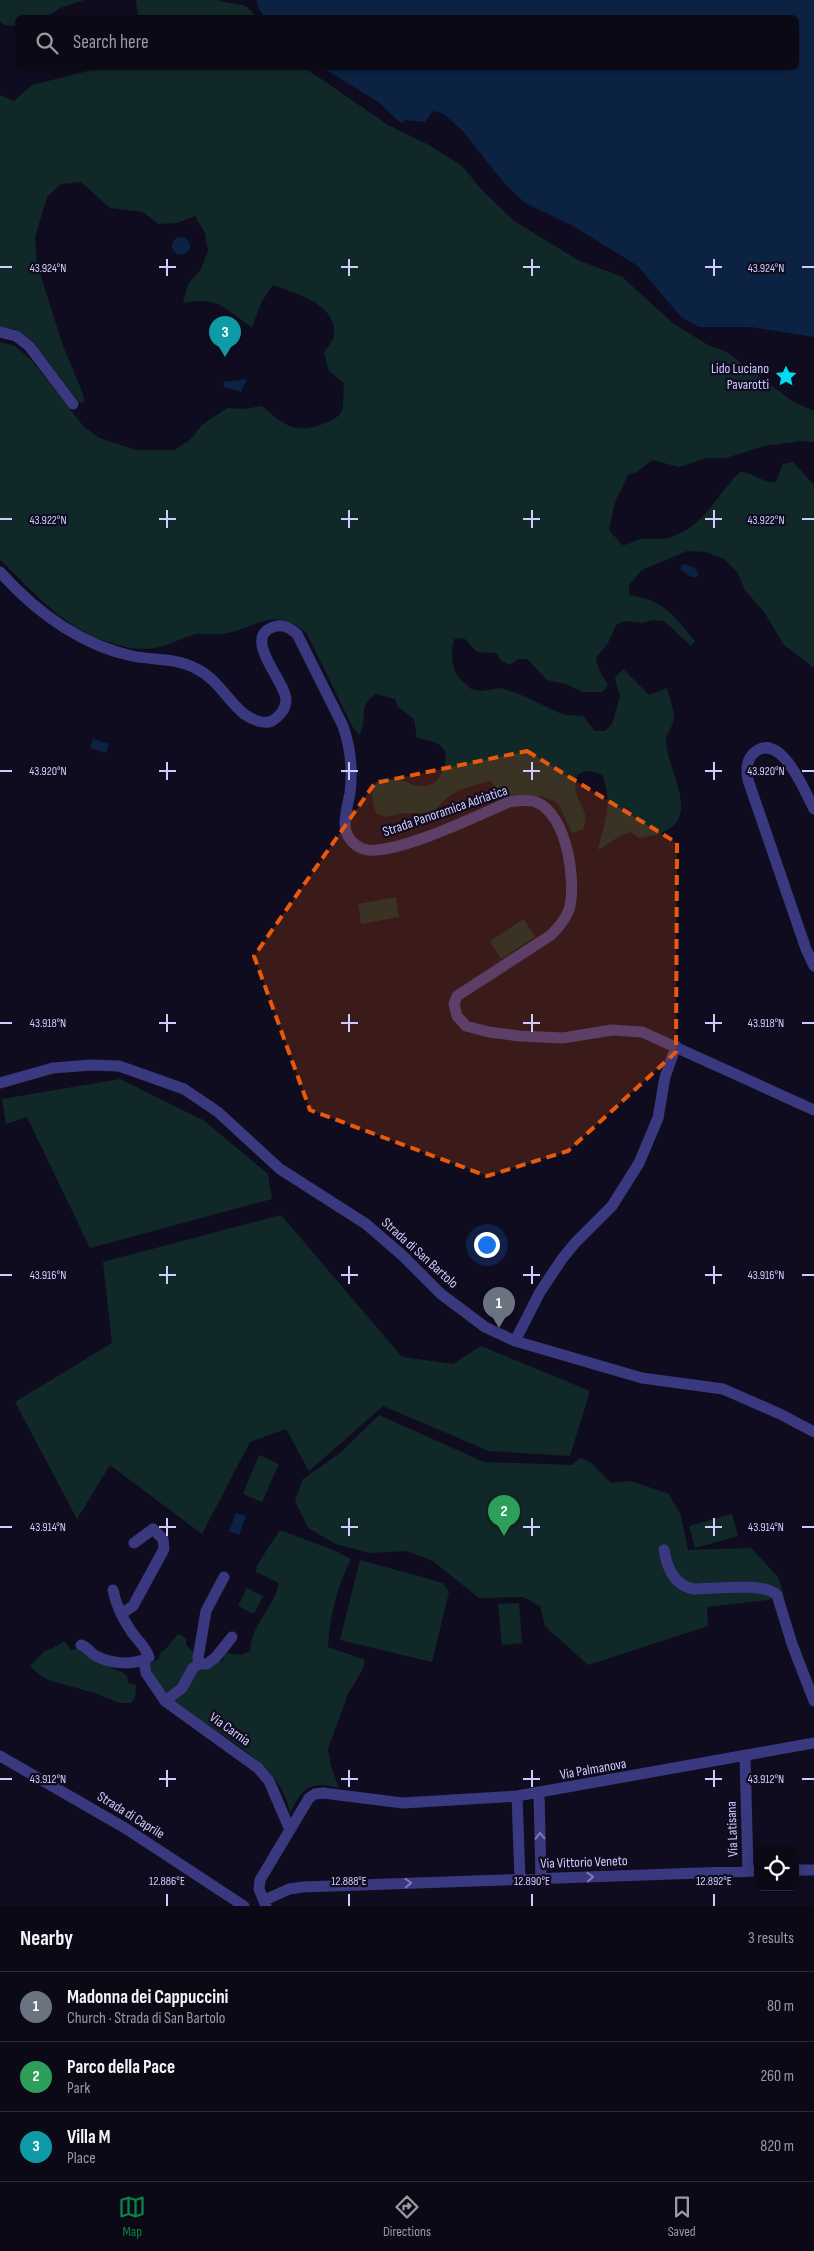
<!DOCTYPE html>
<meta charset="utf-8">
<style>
body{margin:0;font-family:"Sofia Sans Condensed",sans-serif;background:#151220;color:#f1f3f6}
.controls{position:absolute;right:15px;bottom:15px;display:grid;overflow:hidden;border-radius:8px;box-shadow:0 2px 8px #0003}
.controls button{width:45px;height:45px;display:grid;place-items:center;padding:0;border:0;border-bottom:1px solid #2c2a36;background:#0c0917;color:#f1f3f6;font:25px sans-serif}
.you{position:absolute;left:486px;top:1244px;width:18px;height:18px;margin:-12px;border:4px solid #fff;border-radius:50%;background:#1a73e8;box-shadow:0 0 0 8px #1a73e833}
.badge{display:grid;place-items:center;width:32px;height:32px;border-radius:50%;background:#0b8043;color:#fff;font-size:16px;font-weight:700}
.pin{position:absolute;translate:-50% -41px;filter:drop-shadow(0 1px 2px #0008)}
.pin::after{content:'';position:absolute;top:26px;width:18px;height:15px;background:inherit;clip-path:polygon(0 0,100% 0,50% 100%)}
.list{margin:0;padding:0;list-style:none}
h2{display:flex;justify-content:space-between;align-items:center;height:65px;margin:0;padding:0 20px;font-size:21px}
h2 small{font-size:16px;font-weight:400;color:#9a9aa1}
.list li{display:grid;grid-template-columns:32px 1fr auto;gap:15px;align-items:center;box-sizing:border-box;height:70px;padding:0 20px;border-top:1px solid #2c2a36}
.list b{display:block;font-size:19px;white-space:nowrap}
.list p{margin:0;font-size:16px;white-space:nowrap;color:#9a9aa1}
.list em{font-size:16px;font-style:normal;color:#9a9aa1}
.icon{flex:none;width:28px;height:28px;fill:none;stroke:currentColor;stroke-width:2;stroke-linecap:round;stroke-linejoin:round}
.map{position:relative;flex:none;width:814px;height:1906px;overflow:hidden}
.search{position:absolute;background:#0c0917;box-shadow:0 2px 8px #0003;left:15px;right:15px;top:15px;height:55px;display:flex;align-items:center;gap:12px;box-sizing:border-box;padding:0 18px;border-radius:8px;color:#9a9aa1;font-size:19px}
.sheet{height:275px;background:#0c0917}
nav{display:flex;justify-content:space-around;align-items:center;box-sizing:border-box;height:70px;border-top:1px solid #2c2a36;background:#0c0917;font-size:14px;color:#9a9aa1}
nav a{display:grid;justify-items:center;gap:2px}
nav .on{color:#0b8043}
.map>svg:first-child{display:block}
.green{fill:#102928}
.water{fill:#0c2243}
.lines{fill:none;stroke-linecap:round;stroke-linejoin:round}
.minor{stroke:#3a387e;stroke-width:11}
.oneway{stroke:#7e7ab8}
.marked{fill:#e8590c;fill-opacity:0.2;stroke:#e8590c;stroke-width:4;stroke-dasharray:10 6;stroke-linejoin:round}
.ticks{fill:none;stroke:#d0cbff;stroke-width:2}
.labels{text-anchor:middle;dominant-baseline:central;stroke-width:4.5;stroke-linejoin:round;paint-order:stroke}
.poi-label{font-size:14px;fill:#d0cbff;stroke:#100c1f;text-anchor:end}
.street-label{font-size:14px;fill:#d0cbff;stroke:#100c1f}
.ticks-label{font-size:12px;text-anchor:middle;fill:#d0cbff;stroke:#100c1f;stroke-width:4.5;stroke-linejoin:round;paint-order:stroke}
</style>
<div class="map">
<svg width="814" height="1906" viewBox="0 0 814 1906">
<rect width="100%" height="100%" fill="#100c1f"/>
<!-- green -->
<path class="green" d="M0,0H84L60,8L46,17L18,18L17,26L5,25L0,21Z
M136,0H218C232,6 248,0 255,17H138Z
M113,68H305L388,125L429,145L462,166L481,189L514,221L578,260L622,277L674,324L708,345L725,351L792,401L814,411V442L802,441L764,446L726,458H707L679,467L652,460L637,472L628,475L615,502L609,530L622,545C630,545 633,541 640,539C650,537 661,541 671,537C704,527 717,494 740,472C754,472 761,483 776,482L783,464L793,462L814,485V668L784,645L764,612L745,590L737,572L724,559L706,552L687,551L642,570L629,585V595C666,601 672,615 695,641L691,646L664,621L652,620L643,623L625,621L616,625L608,643L596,658L598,668L608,685L602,692H583L566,684L547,680L527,659H518L510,665L501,661L497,653L477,652L464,638L454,639C451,651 451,664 457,675C460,680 467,684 471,689L481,691L500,688L519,694L564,715L583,716L595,731H605L612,724L620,697L615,678L623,669L649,695L667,688C669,697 674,709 674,718C674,727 664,734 666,743C671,783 710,829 639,838L631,832C617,835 610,844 598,850C604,820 613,808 603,776C593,770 587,770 577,775C569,802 593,807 583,829L572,833L558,803L542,796H504L490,781C462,789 452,789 433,813H404L386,817L377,814C371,802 370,790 378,779C392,779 403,778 415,786C421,786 429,786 434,783C443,777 450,756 443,748C437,741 426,740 417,738L414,719L398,707L395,699L376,694C355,708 370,718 359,735L352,726L307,634C275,604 257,628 223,634C214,635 205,633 196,634C184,637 173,643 160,647C145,651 126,648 111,643C69,632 30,590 0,559V342L15,346L32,361L84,427L99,438L136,450H174L190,440L202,425L227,408L245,409L262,406C284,426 298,436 327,422C333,420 340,416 342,410C344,402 343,392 344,383L329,371L324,353C327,348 333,341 334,336C338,304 295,293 273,285L262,301L252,327C222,309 221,296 183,303L188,284L201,269L208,251L205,233L195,216L177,223L158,224L143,212L110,208L81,182L61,184L47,197L35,237L37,264L63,346L83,394L84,402L81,404L31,340L14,329L0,328V95L14,101L32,85L92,70Z
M396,897L399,917L361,924L358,904Z
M524,919L535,937L501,959L490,941Z
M120,1079L203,1120L268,1174L272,1199L90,1248L27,1117L6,1124L2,1099Z
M281,1215L402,1357L453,1364L481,1346L590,1391L570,1456L489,1451L383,1406L309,1471L286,1429L250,1442L202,1534L110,1465L77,1519L15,1402L112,1343L103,1262Z
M379,1415L484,1462L572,1465L580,1458L590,1462L611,1483L631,1481L669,1494L681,1516L688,1550L751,1548L778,1577L784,1595L768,1600L707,1607L708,1626L588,1665L545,1626L540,1606L523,1597L479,1598L433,1561L407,1551L370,1553L336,1544L308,1528L295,1501L303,1479L340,1453Z
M259,1455L279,1464L262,1502L243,1494Z
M732,1514L738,1536L695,1548L689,1526Z
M280,1530L333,1550L351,1559C338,1583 329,1620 328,1647L365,1660L362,1671L348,1694L328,1749L331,1766L339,1788C311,1780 301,1788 290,1814C284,1768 227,1738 191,1714C183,1709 172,1704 166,1697C157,1689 152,1674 150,1663L158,1660L161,1652C168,1649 172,1639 179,1634L186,1638V1645C195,1655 210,1664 223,1661L225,1653L242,1655L250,1651C251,1624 273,1610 279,1583L256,1572L257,1565Z
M360,1560L443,1583L449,1592L432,1662L340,1640Z
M247,1588L263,1596L254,1614L238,1606Z
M519,1603L522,1643L502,1645L498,1604Z
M64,1641L71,1650L82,1648L115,1670L122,1672L127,1676L128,1683L136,1685L135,1698L131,1703H120L95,1693L48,1680L37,1673L30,1666L45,1651L53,1648Z"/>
<!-- water -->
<path class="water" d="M256,0H814V337L751,327H699L681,317L638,266L573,226L525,203L505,184L462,130L442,113L433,111L425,122L406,120L401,123L378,102L323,68H796V18H266L260,11Z
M172 246a9 9 0 1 1 18 0a9 9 0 1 1-18 0Z
M247,379L241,392L224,387L223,382Z
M684,564L695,568L699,574L697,577H691L681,570V565Z
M93,739L109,744L106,753L90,748Z
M236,1513L246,1516L239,1535L229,1531Z"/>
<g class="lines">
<!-- minor -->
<path class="minor" d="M0,332L16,336L29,346L73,404
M0,572C36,612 78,644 132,656C152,660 176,658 195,668C218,679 225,698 244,714C251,719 264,725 272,721C279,717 286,709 286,700C286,681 238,635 277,626C286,625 291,629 297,634L343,726C351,749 353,769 350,793C348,803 345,814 345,824C345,837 355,848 368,850C401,853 476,816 509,802C517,801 527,799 536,802C567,814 577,882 569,910C565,920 559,927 551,935L457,996L454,1004L457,1016L466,1026L489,1032L519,1036L563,1038L612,1030L642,1032L814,1110
M814,809C805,792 781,731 755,752C746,759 746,770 748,780L806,949L814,966
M0,1083L53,1068L91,1065L119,1066L184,1089L218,1112L280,1169L366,1224L402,1255L441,1294L485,1327L515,1341L642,1378L723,1389L780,1414L814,1432
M515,1341L540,1292L562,1259L575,1243L612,1206L639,1163L658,1118L665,1077L676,1046
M664,1550C667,1568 675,1586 694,1589C713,1589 765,1582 777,1595L792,1644L814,1701
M121,1614L133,1606L164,1549L163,1539L153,1529L134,1543
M81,1645C88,1647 90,1653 96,1656C112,1664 134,1666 149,1657C145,1646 137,1640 131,1631C122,1618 116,1605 113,1590
M144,1660L146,1673L165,1701L258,1768L269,1781L290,1830
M199,1664L198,1658L206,1611L224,1577
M165,1701L182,1688L193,1668L199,1664H207L216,1657L232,1637
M0,1756L125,1828L244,1906
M745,1756L748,1871
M539,1794L541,1878
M517,1796L520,1879
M795,1870H814
M265,1900L289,1889L303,1887L758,1871
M266,1906L259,1889L260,1880L309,1798L315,1794L323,1793L403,1803L517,1796L814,1743"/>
</g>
<!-- one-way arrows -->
<defs><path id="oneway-chevron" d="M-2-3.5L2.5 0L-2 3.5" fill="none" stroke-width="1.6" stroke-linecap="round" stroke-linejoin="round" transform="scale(1.25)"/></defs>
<g class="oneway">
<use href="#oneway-chevron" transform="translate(540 1836) rotate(-92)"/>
<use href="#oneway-chevron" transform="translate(590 1877) rotate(-2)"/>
<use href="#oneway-chevron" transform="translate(408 1883) rotate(-2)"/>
</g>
<!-- marked area -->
<path class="marked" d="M527,751L677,843L676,1052L568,1151L487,1176L310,1110L254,956L375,783Z"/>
<!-- ticks -->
<path class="ticks" d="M167,259V276M349,259V276M532,259V276M714,259V276M0,267H12M159,267H176M341,267H358M523,267H540M705,267H722M802,267H814M167,510V528M349,510V528M532,510V528M714,510V528M0,519H12M159,519H176M341,519H358M523,519H540M705,519H722M802,519H814M167,762V780M349,762V780M532,762V780M714,762V780M0,771H12M159,771H176M341,771H358M523,771H540M705,771H722M802,771H814M167,1014V1032M349,1014V1032M532,1014V1032M714,1014V1032M0,1023H12M159,1023H176M341,1023H358M523,1023H540M705,1023H722M802,1023H814M167,1266V1284M349,1266V1284M532,1266V1284M714,1266V1284M0,1275H12M159,1275H176M341,1275H358M523,1275H540M705,1275H722M802,1275H814M167,1518V1536M349,1518V1536M532,1518V1536M714,1518V1536M0,1527H12M159,1527H176M341,1527H358M523,1527H540M705,1527H722M802,1527H814M167,1770V1787M349,1770V1787M532,1770V1787M714,1770V1787M0,1779H12M159,1779H176M341,1779H358M523,1779H540M705,1779H722M802,1779H814M167,1894V1906M349,1894V1906M532,1894V1906M714,1894V1906"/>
<!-- icons -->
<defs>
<g id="sight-bare" transform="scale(1.725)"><path d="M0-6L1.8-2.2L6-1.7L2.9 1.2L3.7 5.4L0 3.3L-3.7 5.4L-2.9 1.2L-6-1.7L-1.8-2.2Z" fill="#02dcf3" stroke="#100c1f" stroke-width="2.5" paint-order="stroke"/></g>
</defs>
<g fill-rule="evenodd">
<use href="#sight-bare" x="786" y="376"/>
</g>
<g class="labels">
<!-- poi labels -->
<g class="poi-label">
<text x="769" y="368">Lido Luciano<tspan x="769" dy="16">Pavarotti</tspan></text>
</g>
<!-- street labels -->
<g class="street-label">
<text transform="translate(445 811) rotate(-19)">Strada Panoramica Adriatica</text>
<text transform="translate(420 1253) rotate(42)">Strada di San Bartolo</text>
<text transform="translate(230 1729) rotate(35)">Via Carnia</text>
<text transform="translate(593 1769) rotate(-10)">Via Palmanova</text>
<text transform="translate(131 1815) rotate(32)">Strada di Caprile</text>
<text transform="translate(732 1829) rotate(-92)">Via Latisana</text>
<text transform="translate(584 1862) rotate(-2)">Via Vittorio Veneto</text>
</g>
</g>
<g class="ticks-label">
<text x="48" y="272">43.924°N</text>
<text x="766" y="272">43.924°N</text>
<text x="48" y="524">43.922°N</text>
<text x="766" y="524">43.922°N</text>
<text x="48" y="775">43.920°N</text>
<text x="766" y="775">43.920°N</text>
<text x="48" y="1027">43.918°N</text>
<text x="766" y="1027">43.918°N</text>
<text x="48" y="1279">43.916°N</text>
<text x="766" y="1279">43.916°N</text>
<text x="48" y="1531">43.914°N</text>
<text x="766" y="1531">43.914°N</text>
<text x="48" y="1783">43.912°N</text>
<text x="766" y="1783">43.912°N</text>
<text x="167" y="1885">12.886°E</text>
<text x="349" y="1885">12.888°E</text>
<text x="532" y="1885">12.890°E</text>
<text x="714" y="1885">12.892°E</text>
</g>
</svg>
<div class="controls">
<button><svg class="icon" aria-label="locate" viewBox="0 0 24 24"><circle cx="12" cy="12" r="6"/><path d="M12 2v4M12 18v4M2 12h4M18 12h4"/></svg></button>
</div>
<div class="you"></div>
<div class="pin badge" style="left:499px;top:1328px;background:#6b7280">1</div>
<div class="pin badge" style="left:504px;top:1536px;background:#2e9e5b">2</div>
<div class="pin badge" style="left:225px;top:357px;background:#0f9aa8">3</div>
<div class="search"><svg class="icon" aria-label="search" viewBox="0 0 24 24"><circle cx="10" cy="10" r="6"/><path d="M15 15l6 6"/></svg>Search here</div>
</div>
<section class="sheet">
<h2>Nearby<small>3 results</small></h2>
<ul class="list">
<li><span class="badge" style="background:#6b7280">1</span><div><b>Madonna dei Cappuccini</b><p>Church · Strada di San Bartolo</p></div><em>80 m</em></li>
<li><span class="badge" style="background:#2e9e5b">2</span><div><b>Parco della Pace</b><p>Park</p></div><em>260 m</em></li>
<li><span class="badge" style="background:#0f9aa8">3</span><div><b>Villa M</b><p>Place</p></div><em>820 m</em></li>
</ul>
</section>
<nav>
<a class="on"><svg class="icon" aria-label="map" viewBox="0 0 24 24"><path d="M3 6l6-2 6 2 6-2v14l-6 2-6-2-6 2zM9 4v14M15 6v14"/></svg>Map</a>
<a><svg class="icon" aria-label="directions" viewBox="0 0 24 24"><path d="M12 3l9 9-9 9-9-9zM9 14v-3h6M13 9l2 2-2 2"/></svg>Directions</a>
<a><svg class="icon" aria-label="saved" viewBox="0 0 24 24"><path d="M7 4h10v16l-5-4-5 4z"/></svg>Saved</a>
</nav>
